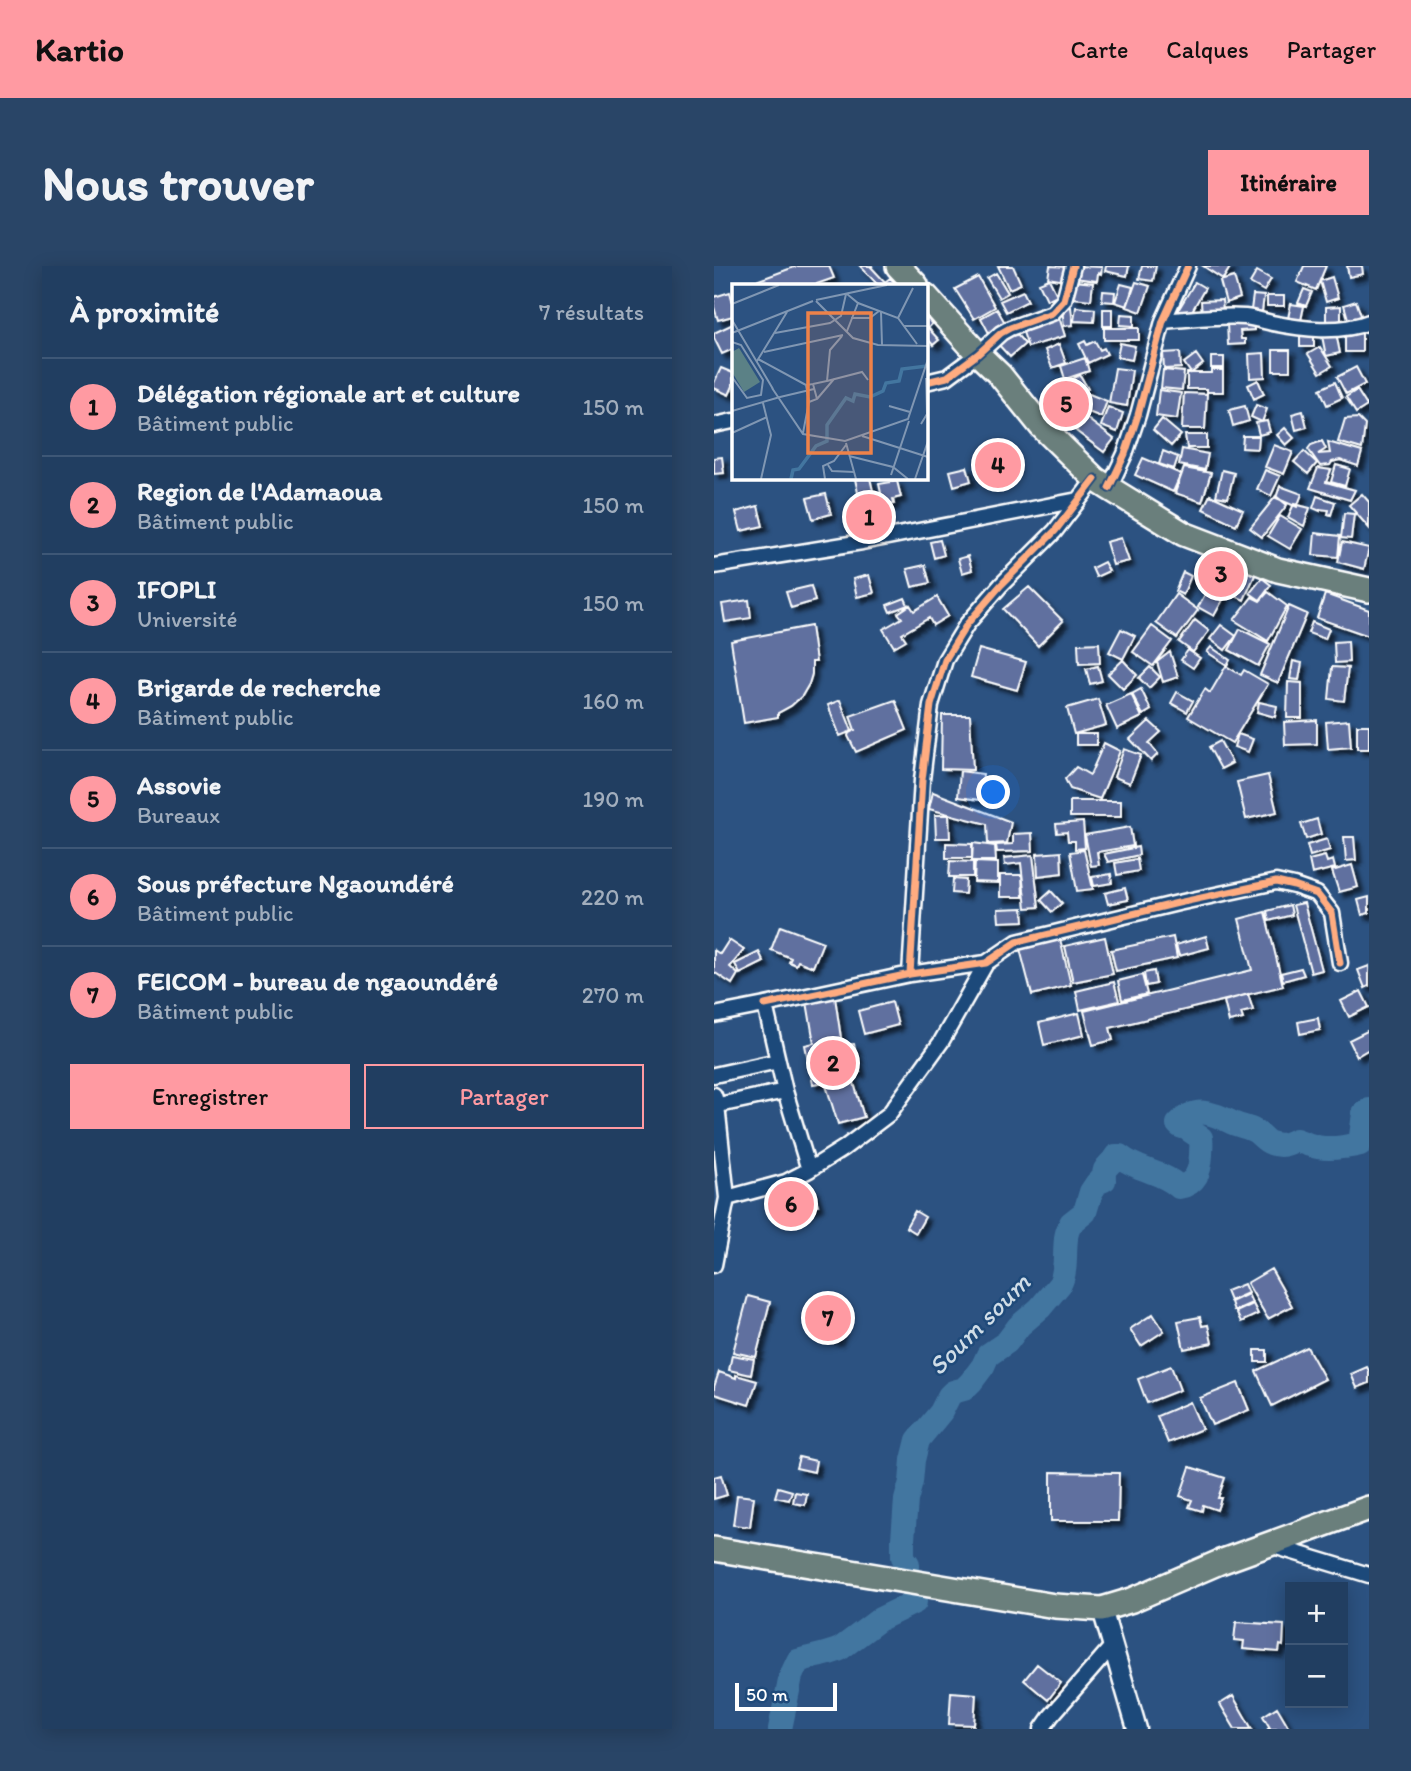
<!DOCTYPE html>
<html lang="fr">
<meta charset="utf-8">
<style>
body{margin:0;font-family:Itim,sans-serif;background:#294567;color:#f1f3f6}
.controls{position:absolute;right:21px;bottom:21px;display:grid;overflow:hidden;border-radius:0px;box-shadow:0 4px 18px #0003}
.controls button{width:63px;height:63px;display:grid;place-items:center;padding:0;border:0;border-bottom:2px solid #3e5776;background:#213e61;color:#f1f3f6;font:35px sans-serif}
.scale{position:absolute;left:21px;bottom:18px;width:102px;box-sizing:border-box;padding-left:7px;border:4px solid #fff;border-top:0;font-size:19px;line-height:24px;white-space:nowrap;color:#fff;-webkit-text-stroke:5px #1f4a7a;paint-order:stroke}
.you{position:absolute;left:280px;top:527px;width:24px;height:24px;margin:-18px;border:5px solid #fff;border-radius:50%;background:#1a73e8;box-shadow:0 0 0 10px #1a73e833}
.badge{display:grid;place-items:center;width:46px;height:46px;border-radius:50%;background:#ff9aa2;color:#111;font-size:23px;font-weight:700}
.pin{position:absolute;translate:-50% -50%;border:4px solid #fff;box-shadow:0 2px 7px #0006}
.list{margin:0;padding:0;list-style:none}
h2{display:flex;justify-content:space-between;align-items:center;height:91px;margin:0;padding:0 28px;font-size:30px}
h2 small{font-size:23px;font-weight:400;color:#a2aebd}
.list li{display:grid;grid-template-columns:46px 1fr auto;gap:21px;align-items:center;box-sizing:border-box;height:98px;padding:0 28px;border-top:2px solid #3e5776}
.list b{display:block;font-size:26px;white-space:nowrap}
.list p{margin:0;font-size:23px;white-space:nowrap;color:#a2aebd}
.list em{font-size:23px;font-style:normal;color:#a2aebd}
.actions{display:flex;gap:14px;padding:21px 28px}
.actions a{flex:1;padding:16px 0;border:2px solid #ff9aa2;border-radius:0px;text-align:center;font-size:24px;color:#ff9aa2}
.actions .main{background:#ff9aa2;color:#111}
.map{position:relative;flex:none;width:655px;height:1463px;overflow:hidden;border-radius:0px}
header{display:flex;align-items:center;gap:42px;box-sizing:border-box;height:98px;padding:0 35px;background:#ff9aa2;color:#111}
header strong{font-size:33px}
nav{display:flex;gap:38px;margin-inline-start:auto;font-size:24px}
.intro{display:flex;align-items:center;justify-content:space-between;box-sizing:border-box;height:168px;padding:0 42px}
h1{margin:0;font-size:49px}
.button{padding:18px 32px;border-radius:0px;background:#ff9aa2;color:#111;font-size:24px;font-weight:700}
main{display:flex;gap:42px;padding:0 42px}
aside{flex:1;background:#213e61;border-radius:0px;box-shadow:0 4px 18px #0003}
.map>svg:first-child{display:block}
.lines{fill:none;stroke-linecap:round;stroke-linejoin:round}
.river{stroke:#4376a0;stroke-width:24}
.building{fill:#60709f;stroke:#fff;stroke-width:2;filter:url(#shadow)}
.minor-casing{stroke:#fff;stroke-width:19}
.tertiary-casing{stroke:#fff;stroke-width:23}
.primary-casing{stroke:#fff;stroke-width:28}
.minor{stroke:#1f4a7a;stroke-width:14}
.tertiary{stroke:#1f4a7a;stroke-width:18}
.primary{stroke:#6b7f7c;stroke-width:23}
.cycleway-casing{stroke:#1f4a7a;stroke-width:11}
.cycleway{stroke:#ffac80;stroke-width:7}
.labels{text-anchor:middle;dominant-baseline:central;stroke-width:5;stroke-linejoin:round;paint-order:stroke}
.water-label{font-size:26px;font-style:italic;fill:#d0dde7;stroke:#1f4a7a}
.inset-river{fill:none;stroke:#4376a0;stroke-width:3.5}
.inset-road{fill:none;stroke:#8097b3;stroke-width:2}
.view{fill:#ee8249;fill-opacity:0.15;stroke:#ee8249;stroke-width:3.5}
.inset-edge{fill:none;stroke:#fff;stroke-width:3.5}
</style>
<header>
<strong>Kartio</strong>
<nav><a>Carte</a><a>Calques</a><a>Partager</a></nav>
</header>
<div class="intro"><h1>Nous trouver</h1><a class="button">Itinéraire</a></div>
<main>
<aside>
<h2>À proximité<small>7 résultats</small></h2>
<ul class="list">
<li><span class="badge">1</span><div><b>Délégation régionale art et culture</b><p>Bâtiment public</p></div><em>150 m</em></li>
<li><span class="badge">2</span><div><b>Region de l'Adamaoua</b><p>Bâtiment public</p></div><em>150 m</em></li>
<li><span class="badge">3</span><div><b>IFOPLI</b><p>Université</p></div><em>150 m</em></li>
<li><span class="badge">4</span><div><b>Brigarde de recherche</b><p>Bâtiment public</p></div><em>160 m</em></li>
<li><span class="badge">5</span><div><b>Assovie</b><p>Bureaux</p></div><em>190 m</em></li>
<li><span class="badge">6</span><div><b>Sous préfecture Ngaoundéré</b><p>Bâtiment public</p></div><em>220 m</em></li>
<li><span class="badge">7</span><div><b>FEICOM - bureau de ngaoundéré</b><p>Bâtiment public</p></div><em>270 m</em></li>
</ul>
<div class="actions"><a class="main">Enregistrer</a><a>Partager</a></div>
</aside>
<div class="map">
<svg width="655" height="1463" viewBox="0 0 655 1463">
<defs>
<filter id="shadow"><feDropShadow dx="5" dy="5" stdDeviation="2" flood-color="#0009"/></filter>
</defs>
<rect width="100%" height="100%" fill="#2c5281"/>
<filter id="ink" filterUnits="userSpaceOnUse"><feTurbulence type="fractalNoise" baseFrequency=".0143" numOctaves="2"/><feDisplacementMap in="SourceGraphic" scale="14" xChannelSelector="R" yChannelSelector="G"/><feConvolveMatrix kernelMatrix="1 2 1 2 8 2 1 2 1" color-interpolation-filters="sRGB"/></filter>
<g filter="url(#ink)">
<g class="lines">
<!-- river -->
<path class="river" d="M66,1463L77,1410L84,1395C99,1390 113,1389 126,1383L166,1353L201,1336V1332L194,1304V1298L189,1291V1273L192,1234L197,1216L199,1194L204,1174L227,1146L235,1130L239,1126L250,1123L257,1116L269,1100L274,1089L293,1076L305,1060L326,1042L346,1018C353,1004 350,988 352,973C352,967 355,961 357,957L371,946L377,926L383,917L390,914C389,898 395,902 402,890H406C423,905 448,905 465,921C482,918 486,905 487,889C487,883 488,878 487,872L472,862L466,860L464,858C482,839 498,847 519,857C525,860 533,861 539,864C546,867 550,875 557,877C567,881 573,878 582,874C600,881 609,884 629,881C635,880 640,880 646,878L650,847L655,844"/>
</g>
<!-- building -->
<path class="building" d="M83,0H115L120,12L100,19H44L42,15Z
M146,0H159L157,1L171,16L176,12L183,19H164Z
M284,0H299L307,18L295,23Z
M336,0L353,1L351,15L334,12Z
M362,0L388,1L387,8L384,7L383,15L361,12Z
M392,0H415L413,10L391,5Z
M428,0H442L439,15L425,13Z
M489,0H517L509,13Z
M590,0H612L602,24L583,16Z
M633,0H648L649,8L635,11Z
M543,5L557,13L550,25L536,17Z
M282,7L294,27L285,32L273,12Z
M264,11L281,41L260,53L241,23Z
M520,11L526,32L512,37L506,15Z
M618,11L624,32L612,36L606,15Z
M335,13L343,29L333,34L325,17Z
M361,15L379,17L377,34L359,32Z
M422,16L436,20L427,46L413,41Z
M481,16L491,22L474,52L463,46Z
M407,18L419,21L413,40L401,36Z
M590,23L598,26L592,40L584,37Z
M309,25L314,35L292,46L286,35Z
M389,25L401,26L400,36L388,35Z
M16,26L19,37V50L4,54L0,41V31Z
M539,29L550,30L548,46L537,44Z
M553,30H570V40H553Z
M508,34L509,46L488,48L487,35Z
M642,35L648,52L635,56L630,39Z
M577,38L590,40L586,59L573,57Z
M627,40V59H612V41Z
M357,41L359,59L350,60L348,42Z
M362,41L381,43L380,56L360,55Z
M283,43L294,62L277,71L267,52Z
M389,43H398V60H389Z
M407,48L420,49V60L406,59Z
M212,51L218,58L214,62L225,74L219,79L212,71Z
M345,51L351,70L314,81L308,63Z
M539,55L540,64L526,65L527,73H531V78L514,79L513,57Z
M19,58V83L8,88L0,72V67Z
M297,62L311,78L296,91L282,76Z
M390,62H425V74H390Z
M631,65H648V86H631Z
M622,67L626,87L612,90L608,70Z
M586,68H600V81H586Z
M371,75L373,79L381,75L386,84L390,82L393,88L374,97L365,78Z
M406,77L421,80L418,94L403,91Z
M345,78L352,97L338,102L331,84Z
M606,81L618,100L606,107L594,88Z
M559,84H576V105H559Z
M466,86L467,102L450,103L449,87Z
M550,87L551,111L536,112L535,88Z
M482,88L489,98L477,107L470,97Z
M497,91H510V102H497Z
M371,92L375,105L351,113L347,100Z
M642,101L651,118L632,128L623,111Z
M7,102L19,107V120L15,129L0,122V117Z
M401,102L418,104L413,140L395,137Z
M449,104L470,106L468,124L447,122Z
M498,104H509V126H493V123H473V107H498Z
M366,109L374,123L358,133L349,119Z
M544,114L550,128L540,133L534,119Z
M621,116L628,132L613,139L606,123Z
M346,124L365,144L352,156L333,136Z
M445,124L467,127L463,153L442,150Z
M643,124L653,140L642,147L632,131Z
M470,127L493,128L491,163H468Z
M375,128L393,135L387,151L369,144Z
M542,139L553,143L548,156L537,151Z
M531,140L535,155L519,160L515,144Z
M394,141L409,147L403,166L387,160Z
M589,145L593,161L582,164L578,148Z
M372,152L400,173L390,186L362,165Z
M644,152L651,159L648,183L624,176L631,153Z
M448,153L467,169L457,180L439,164Z
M553,155L556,166L545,169L542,157Z
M571,162L580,172L572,179L563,169Z
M471,169H493V182H473Z
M529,170H545L544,183L528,182Z
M608,175L612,183L604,188L616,187L614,176L648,186L644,200L626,194L618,196L616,199L606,200L594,183L597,179Z
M560,179L579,186L570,208L551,201Z
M468,183L494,188L491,204L465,199Z
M449,185L464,191L460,203L445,198Z
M590,185L603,197L594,208L580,196Z
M296,188L300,203L273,209L270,195Z
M8,191L10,207L0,208V192Z
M429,192L467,208L459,226L421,209Z
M622,199L636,203L631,220L617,216Z
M253,201L257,215L240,220L236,205Z
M470,202L497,207L488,236L461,227Z
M604,202L617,204L612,216L641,224L636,234L596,222Z
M508,204L520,207L514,232L502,230Z
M551,204L566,210L557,230L543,223Z
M145,212H156L160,229L167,227L165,218L183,215L187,231L179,233L180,238L148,245L141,213Z
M566,220L588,228L583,241L562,232Z
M112,228L117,248L99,253L93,232Z
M648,228L655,236V262L635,239Z
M496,229L529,244L522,259L489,243Z
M562,230L573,239L548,271L536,262Z
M603,230L621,236L617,249L614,248L615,244L606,243V245L599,242Z
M580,238L596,242L590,260L574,251Z
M44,240L49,260L27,265L22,246Z
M630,247L640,248L637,273L627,272Z
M566,250L588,263L576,283L554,270Z
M601,267L626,270L624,291L599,289Z
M407,272L415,295L399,299L392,276Z
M226,274L230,289L220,292L216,276Z
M628,276L655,282L650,303L624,296Z
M254,290L258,304L248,307L244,293Z
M509,295L541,309L530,334L498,319Z
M390,296L395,305L382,311L378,302Z
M211,299L216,317L198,321L193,303Z
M469,306L477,310L469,329L461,325Z
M155,309L160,327L143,331L139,313Z
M548,312L557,319L546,334L536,327Z
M97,320L101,335L77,342L72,326Z
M315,321L349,355L324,380L289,343Z
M495,321L511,330L500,350L484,341Z
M554,326L573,340L554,375L520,354L538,331L546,335Z
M462,328L484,344L463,372L442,357Z
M611,328L655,344V370L603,352Z
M223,331L234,350L219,359L215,352L188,368L192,374L180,381L169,363L188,352L184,347L196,339L200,345Z
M191,332L194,339L176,346L173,339Z
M35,334L37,352L11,356L8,338Z
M575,340L593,348L564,417L546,409Z
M481,354L495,365L479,386L465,376Z
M598,356L615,363L611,373L594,367Z
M507,359L522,370L511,384L496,373Z
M97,360L102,396H98V408L95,418L88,430L77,440L64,447V451L30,457L17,375Z
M438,360L458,375L439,400L419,386Z
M407,363L421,370L409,393L395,386Z
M526,363L556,378L544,400L515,384Z
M634,375L635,396L621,397L620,376Z
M385,377L386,397L365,398L364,378Z
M497,381L516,394L513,399L493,386Z
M265,383L312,396L303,424L257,411Z
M474,384L486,392L479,402L467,394Z
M456,386L464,411L449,416L443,396Z
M409,394L423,409L409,423L394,408Z
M579,395L588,397L585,414L576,413Z
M384,400L388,415L376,418L372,403Z
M512,400L527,409L530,404L554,418L518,477L474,451L491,423L496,427Z
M436,401L446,411L435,422L425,412Z
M618,401L634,402L630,435L615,433Z
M574,416L588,417V452H573Z
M427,423L437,444L429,449L418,428Z
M463,426L479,435L473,446L457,437Z
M417,428L428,451L403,463L392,439Z
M384,433L392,459L360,468L353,442Z
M126,434L138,465L126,470L114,439Z
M181,434L193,464L142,486L134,470L135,467L141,464L136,450Z
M545,436L563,440L561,451L543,446Z
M228,449H256L259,504L227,503Z
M603,454V478L571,479L570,456Z
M635,454L637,481L614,483L612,456Z
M435,455L447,466L435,477L444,488L437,495L416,473Z
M643,459H655V483H643Z
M362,468H383V479H362Z
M524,468L539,473L534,486L520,481Z
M506,475L518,497L507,503L495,481Z
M390,477L406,485L386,533L356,523L351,513L362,501L376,509Z
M410,483L427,489L416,517L400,511Z
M246,505L269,508L267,534L244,531Z
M554,509L563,546L532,553L523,516Z
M219,526L297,556L293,577L274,578L273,558L215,543Z
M356,535H407V551H356Z
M221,549H235L236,572H222Z
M603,553L607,568L592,573L587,558Z
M369,556L371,582L361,583V575H354L353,566L343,567L342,558Z
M416,561L419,580L383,586L385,599L377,600L371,569Z
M318,567L319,585L283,586L282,579L299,578V568Z
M630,571H640L642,594L632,595Z
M613,573L616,584L596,590L593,579Z
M232,577L258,578V592H232Z
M259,577L281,580L282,595H258Z
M424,581L425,589L394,596L390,588Z
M370,584L379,623L363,625L356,586Z
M347,586L348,607L324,610L323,588Z
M319,589L325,641L312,642L307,597L291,599L290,592Z
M611,590L613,596L619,594L621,602L598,608L595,594Z
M423,593L425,605L403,609L401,597Z
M236,595L259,596V611H235Z
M261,596L284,597V617L260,616Z
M638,599L644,621L625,626L618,605Z
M397,608L398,617L380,620L378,611Z
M286,609H308L309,631H286Z
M239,613L252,614L251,628L238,627Z
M411,622L414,634L394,638L391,627Z
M337,625L348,637L338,646L327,634Z
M655,631V647L648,649L644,634Z
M590,637L608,704L597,707L579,639Z
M576,639L578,649L555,655L553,645Z
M309,642L310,655L285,656L284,643Z
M551,646L569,720L396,762L399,774L379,779L370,745L538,704L525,653Z
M66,660L109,676L99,701L84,695L82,699L75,696L77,692L57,684Z
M492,670L495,682L465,690L462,679Z
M391,671L399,708L359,716L351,680Z
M459,671L463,692L402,705L397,684Z
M346,673L357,719L318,729L306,683Z
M15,674L30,684L16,701L24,708L18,718L0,706V684L6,688Z
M45,686L50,696L26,708L21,698Z
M655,700V720L651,722L644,704Z
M587,702L590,709L569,715L567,707Z
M440,705L442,718L432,720L430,707Z
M428,709L433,728L408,734L404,715Z
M400,716L405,735L366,744L362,725Z
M647,725L655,741L635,751L627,735Z
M534,728L539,744L527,747L529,753L515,756L510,735Z
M121,731L128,779L140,778L146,806L137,807L150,851L124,858L111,816L99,818L91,779L100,777L93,736Z
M178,736L184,759L150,768L144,745Z
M365,747L370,769L330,779L325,757Z
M604,752L606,764L586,768L584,756Z
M655,764V783L643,790L635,774Z
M98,921L104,939L91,944L85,926Z
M84,925L91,946L81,949L74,928Z
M74,930L77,941L63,945L60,934Z
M201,945L211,951L202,967L192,961Z
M557,1003L578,1040L554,1053L533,1017Z
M530,1018L534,1027L516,1035L512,1025Z
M534,1028L538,1037L520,1045L517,1036Z
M34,1030L56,1036L42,1091L19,1086Z
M107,1037L132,1044L123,1074L98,1067L100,1060L97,1059L101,1045L105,1046Z
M539,1038L544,1048L527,1056L522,1046Z
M439,1048L450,1065L427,1080L416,1063Z
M486,1051L488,1060L494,1059L498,1077L470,1083L464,1055Z
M593,1081L611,1113L558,1140L542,1105Z
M541,1084H553V1096H541Z
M18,1089L40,1093L37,1109L15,1104Z
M457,1100L466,1124L433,1137L424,1113Z
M653,1101L655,1105V1117L643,1122L637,1108Z
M5,1106L22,1112V1109L43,1115L35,1139L0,1128V1121Z
M524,1117L535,1144L498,1159L486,1132Z
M476,1136L488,1163L454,1177L443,1150Z
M85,1191L102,1195L100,1206L82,1202Z
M476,1201L511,1212L504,1232H507L503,1244L489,1239L488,1245L475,1241L478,1234L466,1230Z
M337,1206L405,1207L404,1255H337Z
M7,1209L13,1229L0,1233V1211Z
M64,1221L78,1225L75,1234L61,1231Z
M81,1226L93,1228L91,1239L79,1237Z
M23,1229L40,1231L36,1261L19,1259Z
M522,1356L570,1359L569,1380L566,1379L565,1386L529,1383L530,1375L520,1374Z
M323,1398L347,1417L334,1434L310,1414Z
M237,1426L262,1428L260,1459L235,1458Z
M519,1430L538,1463H521L506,1438Z
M563,1441L576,1463H553L556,1462L549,1450Z"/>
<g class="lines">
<!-- minor casing -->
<g class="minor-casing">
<path id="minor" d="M449,55C476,53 504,49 531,51C540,52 549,55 558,57C588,63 625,68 655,56
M212,116L233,111L264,88L287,67L296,62L338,47L350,34L359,0
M0,159L19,155
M395,222L411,188L424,149L449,55L474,0
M0,300L148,276L364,234
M196,708L272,697L303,676L464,637L562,616L580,620L603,628L618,647L626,697
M51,739L196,708L208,514L217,439L231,394L253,358L287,319L341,265L381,213
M0,749L51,739L71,825L95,904L72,916L13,932
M0,809L64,795
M0,829L3,839L13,932L0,999
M0,840L71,825
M95,904L130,882L175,848L227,776L272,697
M556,1279L655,1309
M328,1463L337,1450L399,1379"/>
</g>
<!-- tertiary casing -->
<g class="tertiary-casing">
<path id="tertiary" d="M388,1343L423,1463"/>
</g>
<!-- primary casing -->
<g class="primary-casing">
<path id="primary" d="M184,0L202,19
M212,30L264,88L286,109L327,160L381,213L395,222L470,268L564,304L655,324
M0,1283L341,1340L388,1343L418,1334L506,1296L655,1242"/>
</g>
<!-- minor -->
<use href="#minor" class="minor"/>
<!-- tertiary -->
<use href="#tertiary" class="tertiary"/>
<!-- primary -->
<use href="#primary" class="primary"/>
<!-- cycleway casing -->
<g class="cycleway-casing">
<path id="cycleway" d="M212,116L233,111L264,88L287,67L296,62L338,47L350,34L359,0
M395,222L411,188L424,149L449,55L474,0
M196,708L272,697L303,676L464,637L562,616L580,620L603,628L618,647L626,697
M51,739L196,708L208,514L217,439L231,394L253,358L287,319L341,265L381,213"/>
</g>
<!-- cycleway -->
<use href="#cycleway" class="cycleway"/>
</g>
</g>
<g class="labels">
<!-- water labels -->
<g class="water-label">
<text transform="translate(265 1058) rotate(-45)">Soum soum</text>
</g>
</g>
<!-- overview -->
<g transform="translate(18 18)">
<rect width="196" height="196" fill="#2c5281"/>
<path d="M7,64L28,98L12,108L0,88V68Z" fill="#5b8186"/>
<path class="inset-river" d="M59,195L61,186L67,185L84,162L95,157V141L114,114L121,117L123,110L138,113L151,107L154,99L167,97L170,85L195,82"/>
<path class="inset-road" d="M115,10L126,19L166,34L185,60M84,16L155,1M84,17L121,54L146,61L196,62M0,20L47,1M149,28L150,61M119,34H138L147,27M166,34L181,4M0,36L41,105M172,42H196M115,47L126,19M0,49L81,17M43,49L98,39L109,32L114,10M0,58L9,61L31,96L29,111L15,114L0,93M32,68L111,51M26,75L74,101L77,118L71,149M25,77L55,28M95,97L130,88L136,96M81,100L95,97L98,66L110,52M74,101L81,100L85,115L77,118M40,104L71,150L113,157L176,135L196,75M48,113L82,105M85,115L102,95M157,122L178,128M0,127L48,113M189,140L195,130L194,94M0,149L35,133M130,152L196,173M114,159L124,195M117,172L161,183L176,195M96,181L100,187L122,188M159,191L177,137M29,195L39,151L31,119M93,195L91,182L102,177L114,161M183,195L196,157"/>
<path class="view" d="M76,29H139V169H76Z"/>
<rect width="196" height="196" class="inset-edge"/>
</g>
</svg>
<div class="controls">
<button>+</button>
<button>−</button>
</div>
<div class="scale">50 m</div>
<div class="you"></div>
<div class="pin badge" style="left:155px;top:251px">1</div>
<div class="pin badge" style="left:119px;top:797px">2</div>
<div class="pin badge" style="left:507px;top:308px">3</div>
<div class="pin badge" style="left:284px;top:199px">4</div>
<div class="pin badge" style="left:352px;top:138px">5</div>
<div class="pin badge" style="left:77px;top:938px">6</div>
<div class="pin badge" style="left:114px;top:1052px">7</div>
</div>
</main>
